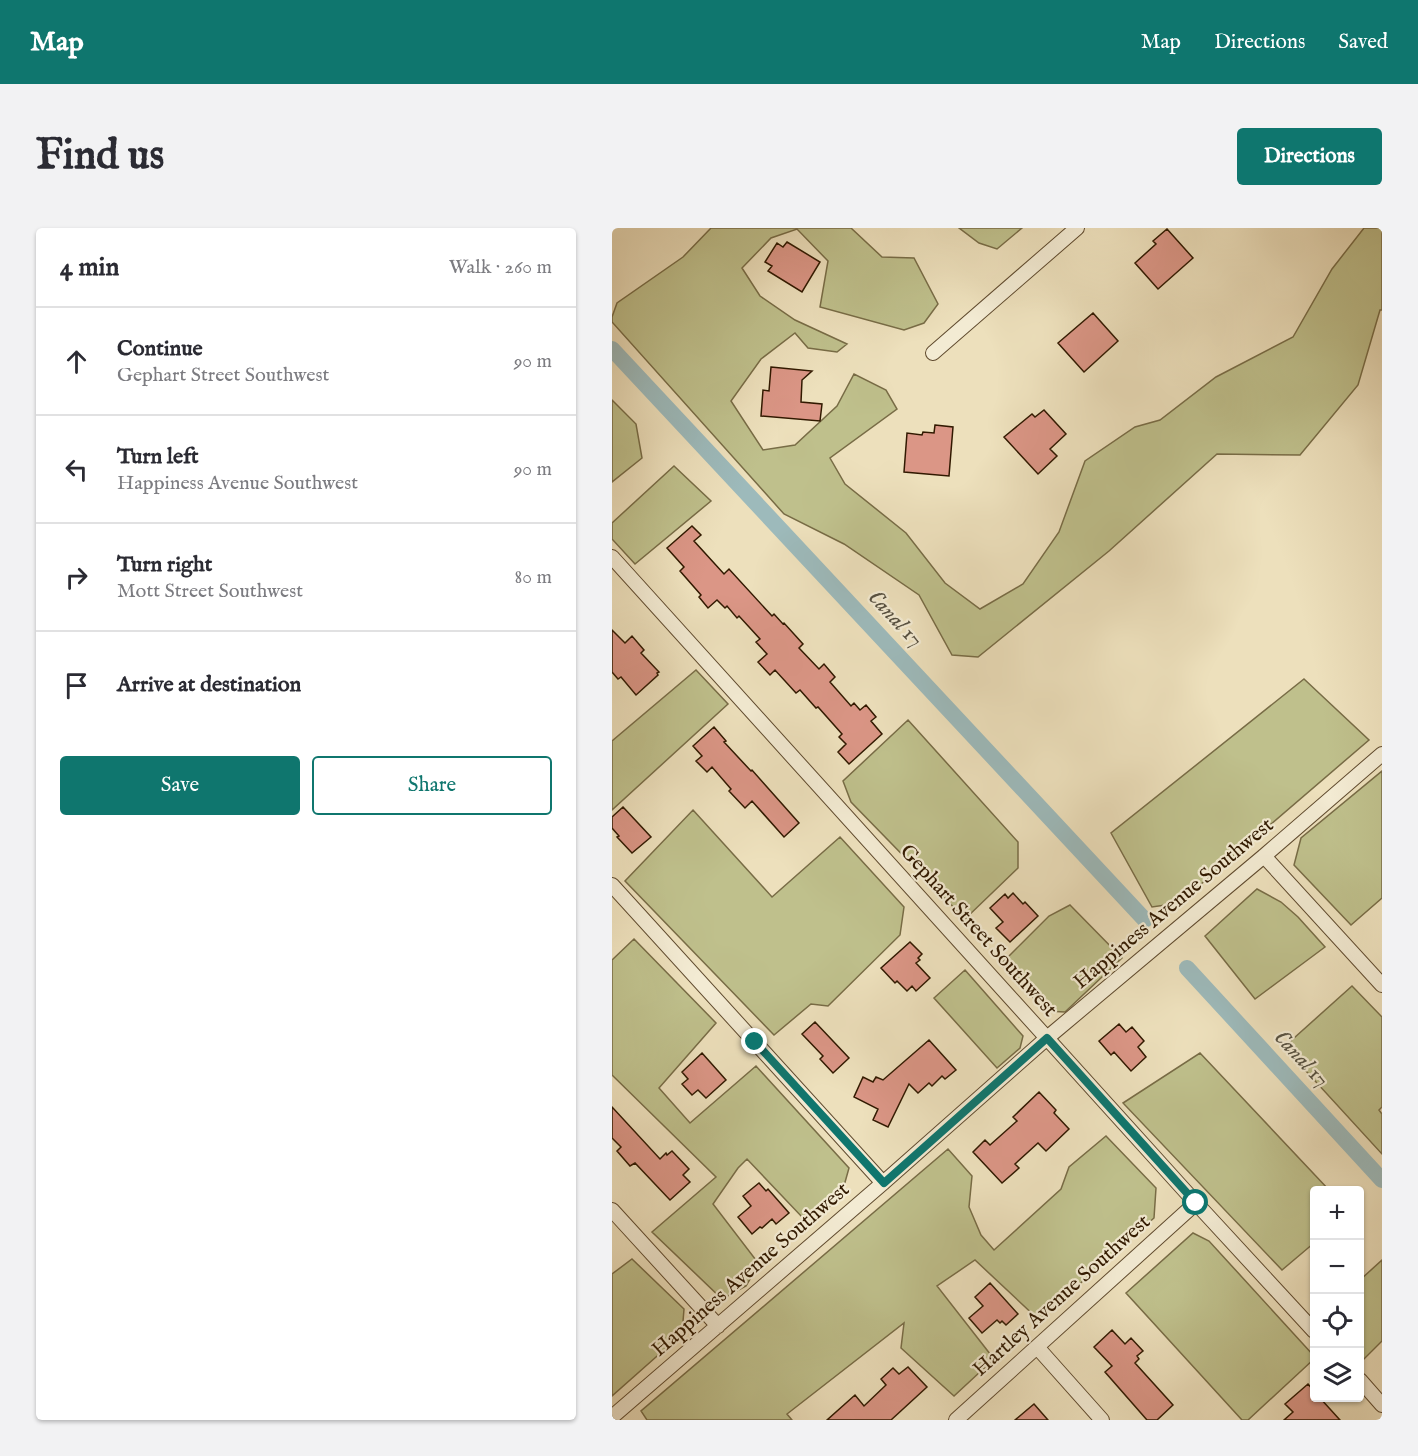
<!DOCTYPE html>
<meta charset="utf-8">
<style>
body{margin:0;font-family:"IM FELL English",serif;background:#f2f2f3;color:#2b2b33}
.controls{position:absolute;right:18px;bottom:18px;display:grid;overflow:hidden;border-radius:6px;box-shadow:0 2px 4px #0004}
.controls button{width:54px;height:54px;display:grid;place-items:center;padding:0;border:0;border-bottom:2px solid #e1e1e2;background:#fff;color:#2b2b33;font:30px sans-serif}
.stop{position:absolute;width:18px;height:18px;margin:-14px;border:4px solid #0f766e;border-radius:50%;background:#fff}
.stop.end{background:#0f766e;border-color:#fff;box-shadow:0 2px 6px #0008}
.list{margin:0;padding:0;list-style:none}
h2{display:flex;justify-content:space-between;align-items:center;height:78px;margin:0;padding:0 24px;font-size:26px}
h2 small{font-size:20px;font-weight:400;color:#7c7c81}
.list li{display:grid;grid-template-columns:39px 1fr auto;gap:18px;align-items:center;box-sizing:border-box;height:108px;padding:0 24px;border-top:2px solid #e1e1e2}
.list b{display:block;font-size:22px;white-space:nowrap}
.list p{margin:0;font-size:20px;white-space:nowrap;color:#7c7c81}
.list em{font-size:20px;font-style:normal;color:#7c7c81}
.actions{display:flex;gap:12px;padding:18px 24px}
.actions a{flex:1;padding:14px 0;border:2px solid #0f766e;border-radius:6px;text-align:center;font-size:21px;color:#0f766e}
.actions .main{background:#0f766e;color:#fff}
.icon{flex:none;width:33px;height:33px;fill:none;stroke:currentColor;stroke-width:2;stroke-linecap:round;stroke-linejoin:round}
.map{position:relative;flex:none;width:770px;height:1192px;overflow:hidden;border-radius:6px}
header{display:flex;align-items:center;gap:36px;box-sizing:border-box;height:84px;padding:0 30px;background:#0f766e;color:#fff}
header strong{font-size:28px}
nav{display:flex;gap:33px;margin-inline-start:auto;font-size:21px}
.intro{display:flex;align-items:center;justify-content:space-between;box-sizing:border-box;height:144px;padding:0 36px}
h1{margin:0;font-size:42px}
.button{padding:15px 27px;border-radius:6px;background:#0f766e;color:#fff;font-size:21px;font-weight:700}
main{display:flex;gap:36px;padding:0 36px}
aside{flex:1;background:#fff;border-radius:6px;box-shadow:0 2px 4px #0004}
.map>svg:first-child{display:block}
.green{fill:#bfc08c;stroke:#786c46;stroke-width:1.5}
.lines{fill:none;stroke-linecap:round;stroke-linejoin:round}
.canal{stroke:#9dbabb;stroke-width:16}
.building{fill:#db9686;stroke:#311900;stroke-width:1.5}
.street-casing{stroke:#604b2f;stroke-width:16}
.street{stroke:#f3ebd3;stroke-width:14}
.route{stroke:#0f766e;stroke-width:8}
.labels{text-anchor:middle;dominant-baseline:central;stroke-width:4.5;stroke-linejoin:round;paint-order:stroke}
.street-label{font-size:21px;fill:#311900;stroke:#f3ebd3}
.water-label{font-size:22px;font-style:italic;fill:#575141;stroke:#f3ebd3}
</style>
<header>
<strong>Map</strong>
<nav><a>Map</a><a>Directions</a><a>Saved</a></nav>
</header>
<div class="intro"><h1>Find us</h1><a class="button">Directions</a></div>
<main>
<aside>
<h2>4 min<small>Walk · 260 m</small></h2>
<ul class="list">
<li><svg class="icon" aria-label="ahead" viewBox="0 0 24 24"><path d="M12 20V5M6 11l6-6 6 6"/></svg><div><b>Continue</b><p>Gephart Street Southwest</p></div><em>90 m</em></li>
<li><svg class="icon" aria-label="left" viewBox="0 0 24 24"><path d="M17 20v-9H6M10 6l-5 5 5 5"/></svg><div><b>Turn left</b><p>Happiness Avenue Southwest</p></div><em>90 m</em></li>
<li><svg class="icon" aria-label="right" viewBox="0 0 24 24"><path d="M7 20v-9h11M14 6l5 5-5 5"/></svg><div><b>Turn right</b><p>Mott Street Southwest</p></div><em>80 m</em></li>
<li><svg class="icon" aria-label="arrive" viewBox="0 0 24 24"><path d="M6 21V4h12l-3 4 3 4H6"/></svg><div><b>Arrive at destination</b></div></li>
</ul>
<div class="actions"><a class="main">Save</a><a>Share</a></div>
</aside>
<div class="map">
<svg width="770" height="1192" viewBox="0 0 770 1192">
<rect width="100%" height="100%" fill="#ede0bc"/>
<filter id="stains"><feTurbulence type="fractalNoise" baseFrequency=".00333" numOctaves="4"/><feColorMatrix values="0 0 0 0 .2 0 0 0 0 .09 0 0 0 0 .02 0 0 0 .5 -.17"/></filter>
<radialGradient id="worn" r=".72"><stop offset=".6" stop-color="#630" stop-opacity="0"/><stop offset="1" stop-color="#630" stop-opacity=".3"/></radialGradient>
<!-- green -->
<path class="green" d="M99,0H239L270,29L302,30L326,76L312,95L292,102L208,79L216,33L185,1L159,10L130,40L148,68L183,92L235,116L225,124L196,120L183,105L149,131L119,173L151,222L183,217L225,178L242,146L274,162L285,181L218,230L233,256L294,305L333,355L368,381L411,356L447,304L473,233L523,199L548,192L604,149L681,109L720,41L752,0H770V82H768L746,157L688,227L605,226L497,323L366,429L340,427L307,367L232,316L172,286L0,94V89L5,75L71,29Z
M347,0H410L385,21L367,15Z
M0,172L24,196L30,230L0,254Z
M62,238L99,273L23,336L0,311V295Z
M84,442L116,476L0,582V513Z
M692,451L757,512L567,675L540,679L499,605Z
M296,492L406,614V640L353,691L239,574L231,553Z
M770,543V670L739,697L682,637L689,610Z
M81,582L160,669L228,609L292,679L288,707L216,778L199,776L162,807L13,653Z
M645,661L669,674L686,689L713,719L643,771L593,708Z
M458,677L510,730L453,784L434,783L389,736L437,688Z
M22,711L104,795L47,860L78,895L144,838L237,940L230,965L215,981L190,989L135,931L126,940L101,976L147,1036L134,1058L110,1071L40,1004L104,949L0,847V732Z
M353,742L411,808L408,820L385,840L322,770Z
M740,758L770,789V879L767,882L770,886V926L672,819Z
M588,825L717,962H702V1015L670,1042L511,875Z
M494,908L544,960L542,990L427,1092L363,1032L325,1058L382,1131L342,1168L289,1120L292,1095L175,1186L180,1192H35L29,1183L336,921L360,948L357,979L369,1007L382,1022L449,961L457,939Z
M581,1005L597,1013L702,1128V1131L636,1192H630L514,1065Z
M20,1031L72,1081L70,1106L0,1168V1046Z
M770,1032V1113L752,1131L748,1126V1052Z"/>
<g class="lines">
<!-- canal -->
<path class="canal" d="M0,121L533,692
M575,740L770,952"/>
</g>
<!-- building -->
<path class="building" d="M555,1L581,30L546,61L523,35L544,16L541,13Z
M175,14L208,34L190,64L156,43L160,38L153,34L165,15L171,19Z
M481,85L506,113L472,144L446,115Z
M159,139L200,143L190,152L189,174L210,176L208,193L149,188L151,162L157,163Z
M432,182L454,206L438,221L445,228L426,246L392,209L420,186L423,189Z
M323,197L341,199L337,248L292,244L295,205L310,207L311,204L322,205Z
M80,298L89,307L82,313L112,346L117,341L160,388L162,386L171,396L172,395L191,416L187,420L207,441L212,436L223,449L218,454L239,478L242,475L248,482L254,477L264,489L259,493L270,506L237,536L226,524L234,516L227,509L230,506L206,479L204,480L188,462L184,465L163,442L158,447L146,434L155,426L144,414L148,411L127,388L125,390L115,378L113,380L105,372L96,380L87,369L89,367L68,343L72,339L55,320Z
M0,402L13,415L20,408L32,422L29,425L47,444L45,445L46,447L24,467L9,449L6,451L0,444Z
M102,499L114,513L112,514L139,543L140,542L187,595L172,609L140,573L133,580L117,563L119,561L100,539L95,544L84,533L90,528L81,518Z
M11,579L39,609L20,625L5,609L7,608L0,600V589Z
M401,665L411,676L413,674L426,688L398,714L384,700L391,694L378,680L393,666L396,670Z
M298,714L310,726L306,730L308,732L304,735L318,750L304,763L300,758L295,763L285,753L283,755L269,740Z
M203,794L237,830L221,845L208,831L211,828L190,806Z
M507,796L514,804L520,799L532,813L526,819L534,829L519,843L502,824L499,827L487,813Z
M317,812L344,842L333,851L330,848L320,858L317,855L306,865L297,856L276,899L261,892L266,881L242,869L251,849L261,854L264,849L271,852Z
M90,825L114,852L94,870L86,862L80,867L70,856L76,851L70,844Z
M427,864L444,882L442,885L457,901L434,923L426,915L403,936L407,940L390,955L361,924L373,912L378,917L405,893L401,889Z
M0,879L48,931L54,925L55,927L60,923L77,941L71,947L78,954L58,972L23,935L18,938L5,923L9,919L0,910Z
M147,955L154,963L156,961L177,985L164,996L160,991L150,1000L148,999L140,1006L126,989L139,978L131,968Z
M378,1055L406,1086L394,1097L390,1093L388,1095L385,1092L370,1105L357,1090L371,1078L363,1069Z
M500,1102L513,1116L519,1110L531,1123L525,1128L527,1131L523,1135L561,1177L545,1192H535L493,1144L500,1138L482,1119Z
M296,1139L315,1159L279,1192H215L243,1167L252,1178L274,1157L269,1151L281,1140L287,1146Z
M696,1156L702,1163V1170H708L728,1192H672L681,1184L673,1176Z
M422,1176L436,1192H403Z"/>
<g class="lines">
<!-- street casing -->
<g class="street-casing">
<path id="street" d="M321,125L465,0
M0,329L584,975L702,1103
M652,628L770,757
M0,657L271,955
M0,982L106,1098
M425,1119L490,1192
M748,1152L770,1177
M0,1189L271,955L435,810L652,628L770,526
M344,1192L584,975"/>
</g>
<!-- street -->
<use href="#street" class="street"/>
</g>
<g class="lines">
<!-- route -->
<path class="route" d="M143,814L272,955L435,810L584,975"/>
</g>
<g class="labels">
<!-- street labels -->
<g class="street-label">
<text transform="translate(562 676) rotate(-40)">Happiness Avenue Southwest</text>
<text transform="translate(366 703) rotate(48)">Gephart Street Southwest</text>
<text transform="translate(139 1042) rotate(-41)">Happiness Avenue Southwest</text>
<text transform="translate(450 1068) rotate(-42)">Hartley Avenue Southwest</text>
</g>
<!-- water labels -->
<g class="water-label">
<text transform="translate(283 391) rotate(47)">Canal 17</text>
<text transform="translate(689 831) rotate(47)">Canal 17</text>
</g>
</g>
<rect width="100%" height="100%" filter="url(#stains)"/>
<rect width="100%" height="100%" fill="url(#worn)"/>
</svg>
<div class="controls">
<button>+</button>
<button>−</button>
<button><svg class="icon" aria-label="locate" viewBox="0 0 24 24"><circle cx="12" cy="12" r="6"/><path d="M12 2v4M12 18v4M2 12h4M18 12h4"/></svg></button>
<button><svg class="icon" aria-label="layers" viewBox="0 0 24 24"><path d="M12 4l9 5-9 5-9-5zM3 14l9 5 9-5"/></svg></button>
</div>
<div class="stop" style="left:584px;top:975px"></div>
<div class="stop end" style="left:143px;top:814px"></div>
</div>
</main>
